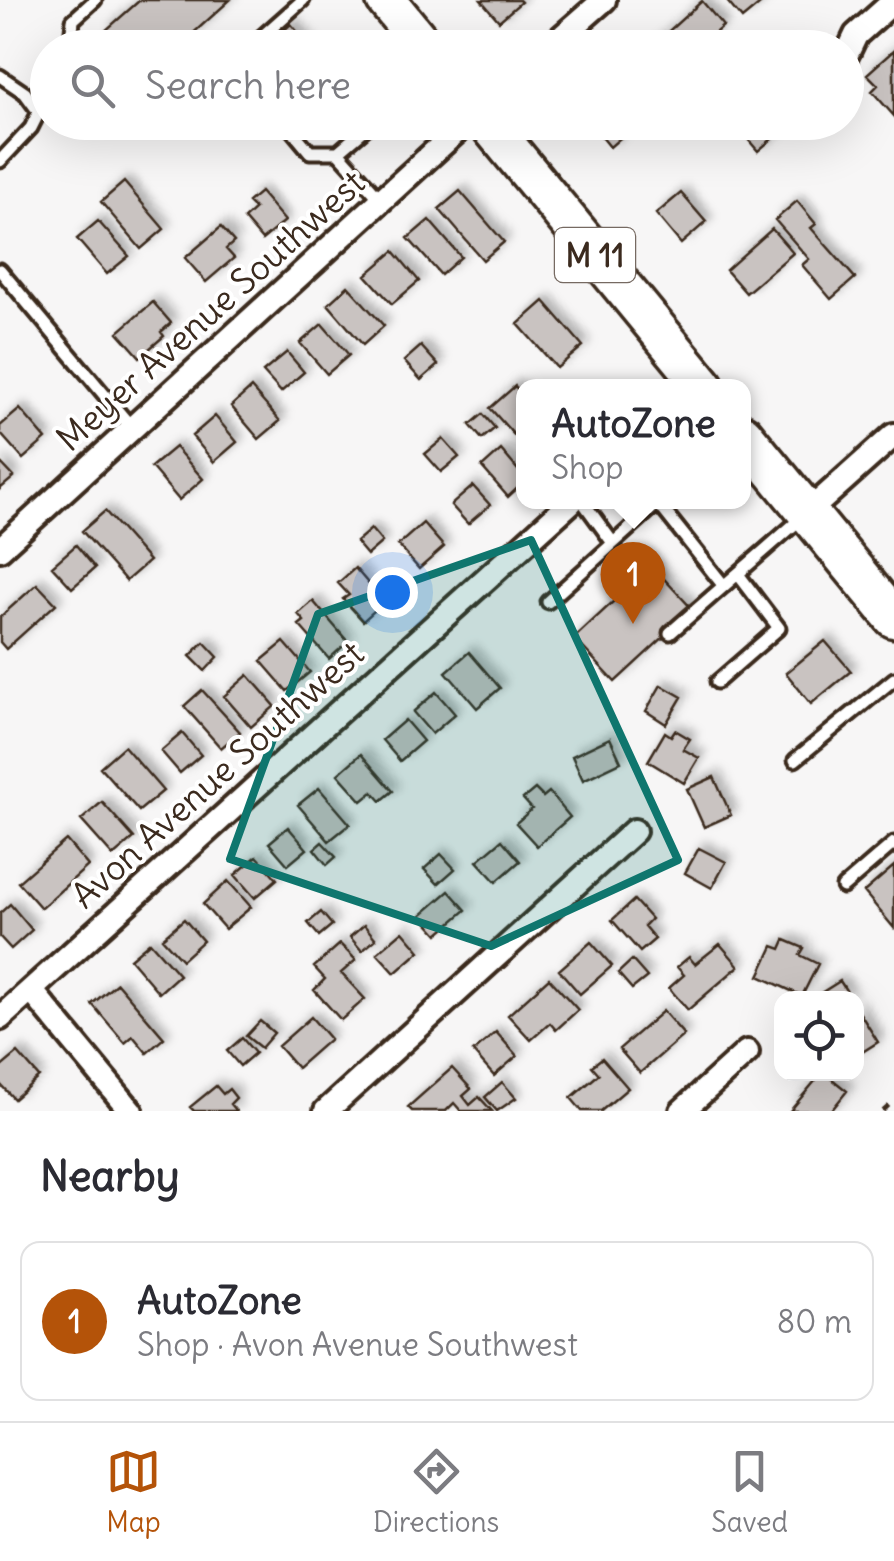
<!DOCTYPE html>
<meta charset="utf-8">
<style>
body{margin:0;font-family:Delius,sans-serif;background:#f2f2f3;color:#2b2b33}
.controls{position:absolute;right:30px;bottom:30px;display:grid;overflow:hidden;border-radius:20px;box-shadow:0 10px 40px #0002}
.controls button{width:90px;height:90px;display:grid;place-items:center;padding:0;border:0;border-bottom:2px solid #e1e1e2;background:#fff;color:#2b2b33;font:50px sans-serif}
.you{position:absolute;left:392px;top:592px;width:35px;height:35px;margin:-25px;border:8px solid #fff;border-radius:50%;background:#1a73e8;box-shadow:0 0 0 15px #1a73e833}
.badge{display:grid;place-items:center;width:65px;height:65px;border-radius:50%;background:#b45309;color:#fff;font-size:32px;font-weight:700}
.pin{position:absolute;translate:-50% -82px;filter:drop-shadow(0 2px 5px #0008)}
.pin::after{content:'';position:absolute;top:52px;width:35px;height:30px;background:inherit;clip-path:polygon(0 0,100% 0,50% 100%)}
.popup{position:absolute;left:516px;top:379px;width:235px;height:130px;box-sizing:border-box;display:grid;place-content:center;border-radius:20px;background:#fff;filter:drop-shadow(0 2px 8px #0005);font-size:32px;white-space:nowrap;color:#7c7c81}
.popup b{font-size:38px;color:#2b2b33}
.popup::after{content:'';position:absolute;left:50%;top:100%;margin-left:-20px;border:20px solid transparent;border-top-color:#fff}
.list{margin:0;padding:0;list-style:none}
h2{display:flex;justify-content:space-between;align-items:center;height:130px;margin:0;padding:0 40px;font-size:42px}
h2 small{font-size:32px;font-weight:400;color:#7c7c81}
.list li{display:grid;grid-template-columns:65px 1fr auto;gap:30px;align-items:center;box-sizing:border-box;height:160px;margin:0 20px 20px;padding:0 20px;border:2px solid #e1e1e2;border-radius:20px}
.list b{display:block;font-size:38px;white-space:nowrap}
.list p{margin:0;font-size:32px;white-space:nowrap;color:#7c7c81}
.list em{font-size:32px;font-style:normal;color:#7c7c81}
.icon{flex:none;width:55px;height:55px;fill:none;stroke:currentColor;stroke-width:2;stroke-linecap:round;stroke-linejoin:round}
.map{position:relative;flex:none;width:894px;height:1111px;overflow:hidden}
.search{position:absolute;background:#fff;box-shadow:0 10px 40px #0002;left:30px;right:30px;top:30px;height:110px;display:flex;align-items:center;gap:25px;box-sizing:border-box;padding:0 35px;border-radius:55px;color:#7c7c81;font-size:38px}
.sheet{height:310px;background:#fff}
nav{display:flex;justify-content:space-around;align-items:center;box-sizing:border-box;height:140px;border-top:2px solid #e1e1e2;background:#fff;font-size:28px;color:#7c7c81}
nav a{display:grid;justify-items:center;gap:5px}
nav .on{color:#b45309}
.map>svg:first-child{display:block}
.building{fill:#c9c3c1;stroke:#3b2a1e;stroke-width:2.5;filter:url(#shadow)}
.lines{fill:none;stroke-linecap:round;stroke-linejoin:round}
.lane-casing{stroke:#3b2a1e;stroke-width:19}
.street-casing{stroke:#3b2a1e;stroke-width:30}
.primary-casing{stroke:#3b2a1e;stroke-width:45}
.path{stroke:#3b2a1e;stroke-width:4;stroke-dasharray:8 8;stroke-linecap:butt}
.lane{stroke:#fff;stroke-width:11}
.street{stroke:#fff;stroke-width:22}
.primary{stroke:#fff;stroke-width:38}
.marked{fill:#0f766e;fill-opacity:0.2;stroke:#0f766e;stroke-width:8;stroke-linejoin:round}
.labels{text-anchor:middle;dominant-baseline:central;stroke-width:8;stroke-linejoin:round;paint-order:stroke}
.shield{fill:#fff;stroke:#766a62;stroke-width:2.5}
.shield-label{font-size:32px;font-weight:bold;fill:#3b2a1e}
.street-label{font-size:35px;fill:#3b2a1e;stroke:#fff}
</style>
<div class="map">
<svg width="894" height="1111" viewBox="0 0 894 1111">
<defs>
<filter id="shadow"><feDropShadow dx="6" dy="-6" stdDeviation="5" flood-color="#0004"/></filter>
</defs>
<rect width="100%" height="100%" fill="#f7f6f6"/>
<filter id="ink" filterUnits="userSpaceOnUse"><feTurbulence type="fractalNoise" baseFrequency=".01" numOctaves="2"/><feDisplacementMap in="SourceGraphic" scale="20" xChannelSelector="R" yChannelSelector="G"/><feConvolveMatrix kernelMatrix="1 2 1 2 8 2 1 2 1" color-interpolation-filters="sRGB"/></filter>
<g filter="url(#ink)">
<!-- building -->
<path class="building" d="M140,0H230L177,48H120L105,31Z
M481,0H519L521,2L499,21Z
M726,0H765L742,19Z
M702,1L723,26L697,48H650Z
M291,24L311,48H265V47Z
M894,50V116L872,91L878,85L867,74Z
M590,122H633L635,125L610,147Z
M733,122H772L780,132L758,151Z
M124,182L164,229L141,249L101,202Z
M460,191L504,242L483,260L439,209Z
M260,192L285,221L262,240L244,219L255,209L248,202Z
M681,193L706,222L681,244L656,214Z
M797,201L816,224L811,228L855,278L831,299L802,265L809,259L775,220Z
M429,220L461,257L441,275L408,238Z
M98,221L129,256L107,274L77,239Z
M221,227L234,242L226,249L234,258L206,282L185,258Z
M772,229L793,253L746,293L726,270Z
M394,251L419,281L392,304L366,275Z
M348,286L384,326L363,345L328,304Z
M544,301L583,346L557,368L518,324Z
M153,302L171,323L161,332L164,336L140,357L118,332Z
M322,324L349,355L327,374L300,343Z
M421,346L438,365L421,380L404,361Z
M287,352L304,372L281,392L263,372Z
M515,386L523,396V445L490,408Z
M251,388L280,421L259,439L231,406Z
M20,409L46,439L23,459L0,433V426Z
M483,414L495,428L482,439L470,425Z
M215,416L237,442L214,462L192,436Z
M443,439L459,457L441,472L425,454Z
M175,447L203,479L179,500L151,467Z
M501,450L523,476V483L508,497L482,467Z
M0,462L14,477L0,489Z
M473,486L490,505L468,524L451,505Z
M105,511L149,561L126,581L82,531Z
M423,523L444,547L419,569L398,545Z
M371,529L382,542L367,555L356,542Z
M76,545L95,568L72,588L52,566Z
M641,554L693,610L615,682L574,638L641,576Z
M355,568L384,602L363,621L343,599L349,595L338,583Z
M37,584L56,604L6,649L0,642V617Z
M313,601L348,642L329,659L299,625L304,621L298,614Z
M825,641L851,671L811,704L786,673Z
M204,642L218,657L205,671L190,656Z
M284,642L310,672L287,691L261,661Z
M469,652L500,688L477,708L446,672Z
M248,675L275,706L251,727L224,696Z
M661,685L682,697L666,724L646,711Z
M202,690L240,732L221,748L184,706Z
M436,692L455,714L432,734L413,712Z
M405,720L423,741L400,761L382,740Z
M675,730L690,739L683,749L699,758L684,783L648,761L665,732L671,736Z
M182,733L201,755L180,773L161,751Z
M610,738L621,762L583,780L572,756Z
M124,746L163,791L139,811L100,767Z
M361,754L393,791L381,801L373,792L362,801L338,774Z
M714,777L731,815L704,827L687,789Z
M319,788L350,824L329,841L298,805Z
M535,789L543,797L549,792L570,817L537,846L516,823L532,809L523,799Z
M102,802L134,838L113,856L81,820Z
M288,827L307,849L288,865L269,843Z
M66,840L88,866L41,908L18,882Z
M502,840L520,861L496,882L477,861Z
M322,842L336,857L327,865L314,849Z
M699,848L726,862L712,888L685,873Z
M441,854L455,869L438,884L424,869Z
M257,856L277,879L255,898L235,875Z
M894,866V928L864,892Z
M228,881L251,907L225,929L203,904Z
M449,891L466,910L438,934L421,915Z
M634,900L651,919L644,926L655,939L640,952L612,920Z
M10,904L32,930L11,949L0,937V913Z
M321,912L332,925L319,936L308,923Z
M184,919L203,941L182,960L162,938Z
M364,925L376,939L362,951L350,937Z
M403,931L420,951L395,973L377,953Z
M785,940L804,948L800,955L818,964L802,996L759,976L773,946L781,949Z
M150,942L179,975L159,993L130,959Z
M591,942L612,966L580,994L559,970Z
M340,944L356,960L341,973L365,999L341,1020L314,990L325,979L314,967Z
M720,944L739,966L688,1010L669,988L684,975L677,967L689,957L695,964Z
M632,960L647,977L632,989L618,973Z
M549,978L578,1010L556,1030L550,1023L531,1040L508,1015Z
M840,981L851,998H813Z
M117,983L164,1038L147,1053L133,1036L125,1043L92,1004Z
M856,1007L878,1042L856,1056Z
M663,1011L684,1035L640,1073L619,1049Z
M311,1017L330,1039L297,1068L278,1046Z
M260,1021L274,1033L261,1048L246,1036Z
M496,1032L517,1056L494,1076L473,1052Z
M242,1038L255,1053L240,1066L227,1051Z
M18,1053L39,1077L14,1099L0,1084V1068Z
M602,1058L628,1088L601,1111H582L571,1098L599,1074L592,1066Z
M452,1068L471,1089L463,1096L470,1105L479,1097L492,1111H461L454,1103L446,1111H412L408,1107Z
M821,1074H826L847,1091L831,1111H790Z
M502,1082L516,1098L497,1111L485,1097Z
M216,1086L223,1094L229,1089L236,1098L230,1104L236,1111H194L190,1107Z"/>
<g class="lines">
<!-- lane casing -->
<g class="lane-casing">
<path id="lane" d="M87,48L72,31L73,20L95,0
M249,48L303,0
M0,76L25,93L39,112L31,128L0,161
M285,122L310,152H338L382,201
M338,152L373,122
M0,270L132,428
M583,502L613,543
M548,602L658,503L724,586
M670,633L805,515
M717,682L779,628L738,574
M795,760L894,679
M843,887L894,843"/>
</g>
<!-- street casing -->
<g class="street-casing">
<path id="street" d="M549,48L604,0
M846,56L856,35L894,1
M808,512L894,435
M0,549L467,122
M31,990L131,1111
M0,1018L571,502
M326,1111L634,831
M682,1111L747,1052"/>
</g>
<!-- primary casing -->
<g class="primary-casing">
<path id="primary" d="M386,0L425,48
M487,122L704,386
M743,434L894,618"/>
</g>
<!-- path -->
<path class="path" d="M883,1111L894,1101"/>
<!-- lane -->
<use href="#lane" class="lane"/>
<!-- street -->
<use href="#street" class="street"/>
<!-- primary -->
<use href="#primary" class="primary"/>
</g>
</g>
<!-- marked area -->
<path class="marked" d="M531,540L678,860L491,946L230,859L318,614Z"/>
<g class="labels">
<!-- shield labels -->
<rect class="shield" x="555" y="228" width="80" height="54" rx="8"/>
<g class="shield-label">
<text x="595" y="255">M 11</text>
</g>
<!-- street labels -->
<g class="street-label">
<text transform="translate(210 310) rotate(-42)">Meyer Avenue Southwest</text>
<text transform="translate(217 774) rotate(-42)">Avon Avenue Southwest</text>
</g>
</g>
</svg>
<div class="controls">
<button><svg class="icon" aria-label="locate" viewBox="0 0 24 24"><circle cx="12" cy="12" r="6"/><path d="M12 2v4M12 18v4M2 12h4M18 12h4"/></svg></button>
</div>
<div class="you"></div>
<div class="pin badge" style="left:633px;top:624px">1</div>
<div class="popup"><b>AutoZone</b>Shop</div>
<div class="search"><svg class="icon" aria-label="search" viewBox="0 0 24 24"><circle cx="10" cy="10" r="6"/><path d="M15 15l6 6"/></svg>Search here</div>
</div>
<section class="sheet">
<h2>Nearby<small></small></h2>
<ul class="list">
<li><span class="badge">1</span><div><b>AutoZone</b><p>Shop · Avon Avenue Southwest</p></div><em>80 m</em></li>
</ul>
</section>
<nav>
<a class="on"><svg class="icon" aria-label="map" viewBox="0 0 24 24"><path d="M3 6l6-2 6 2 6-2v14l-6 2-6-2-6 2zM9 4v14M15 6v14"/></svg>Map</a>
<a><svg class="icon" aria-label="directions" viewBox="0 0 24 24"><path d="M12 3l9 9-9 9-9-9zM9 14v-3h6M13 9l2 2-2 2"/></svg>Directions</a>
<a><svg class="icon" aria-label="saved" viewBox="0 0 24 24"><path d="M7 4h10v16l-5-4-5 4z"/></svg>Saved</a>
</nav>
